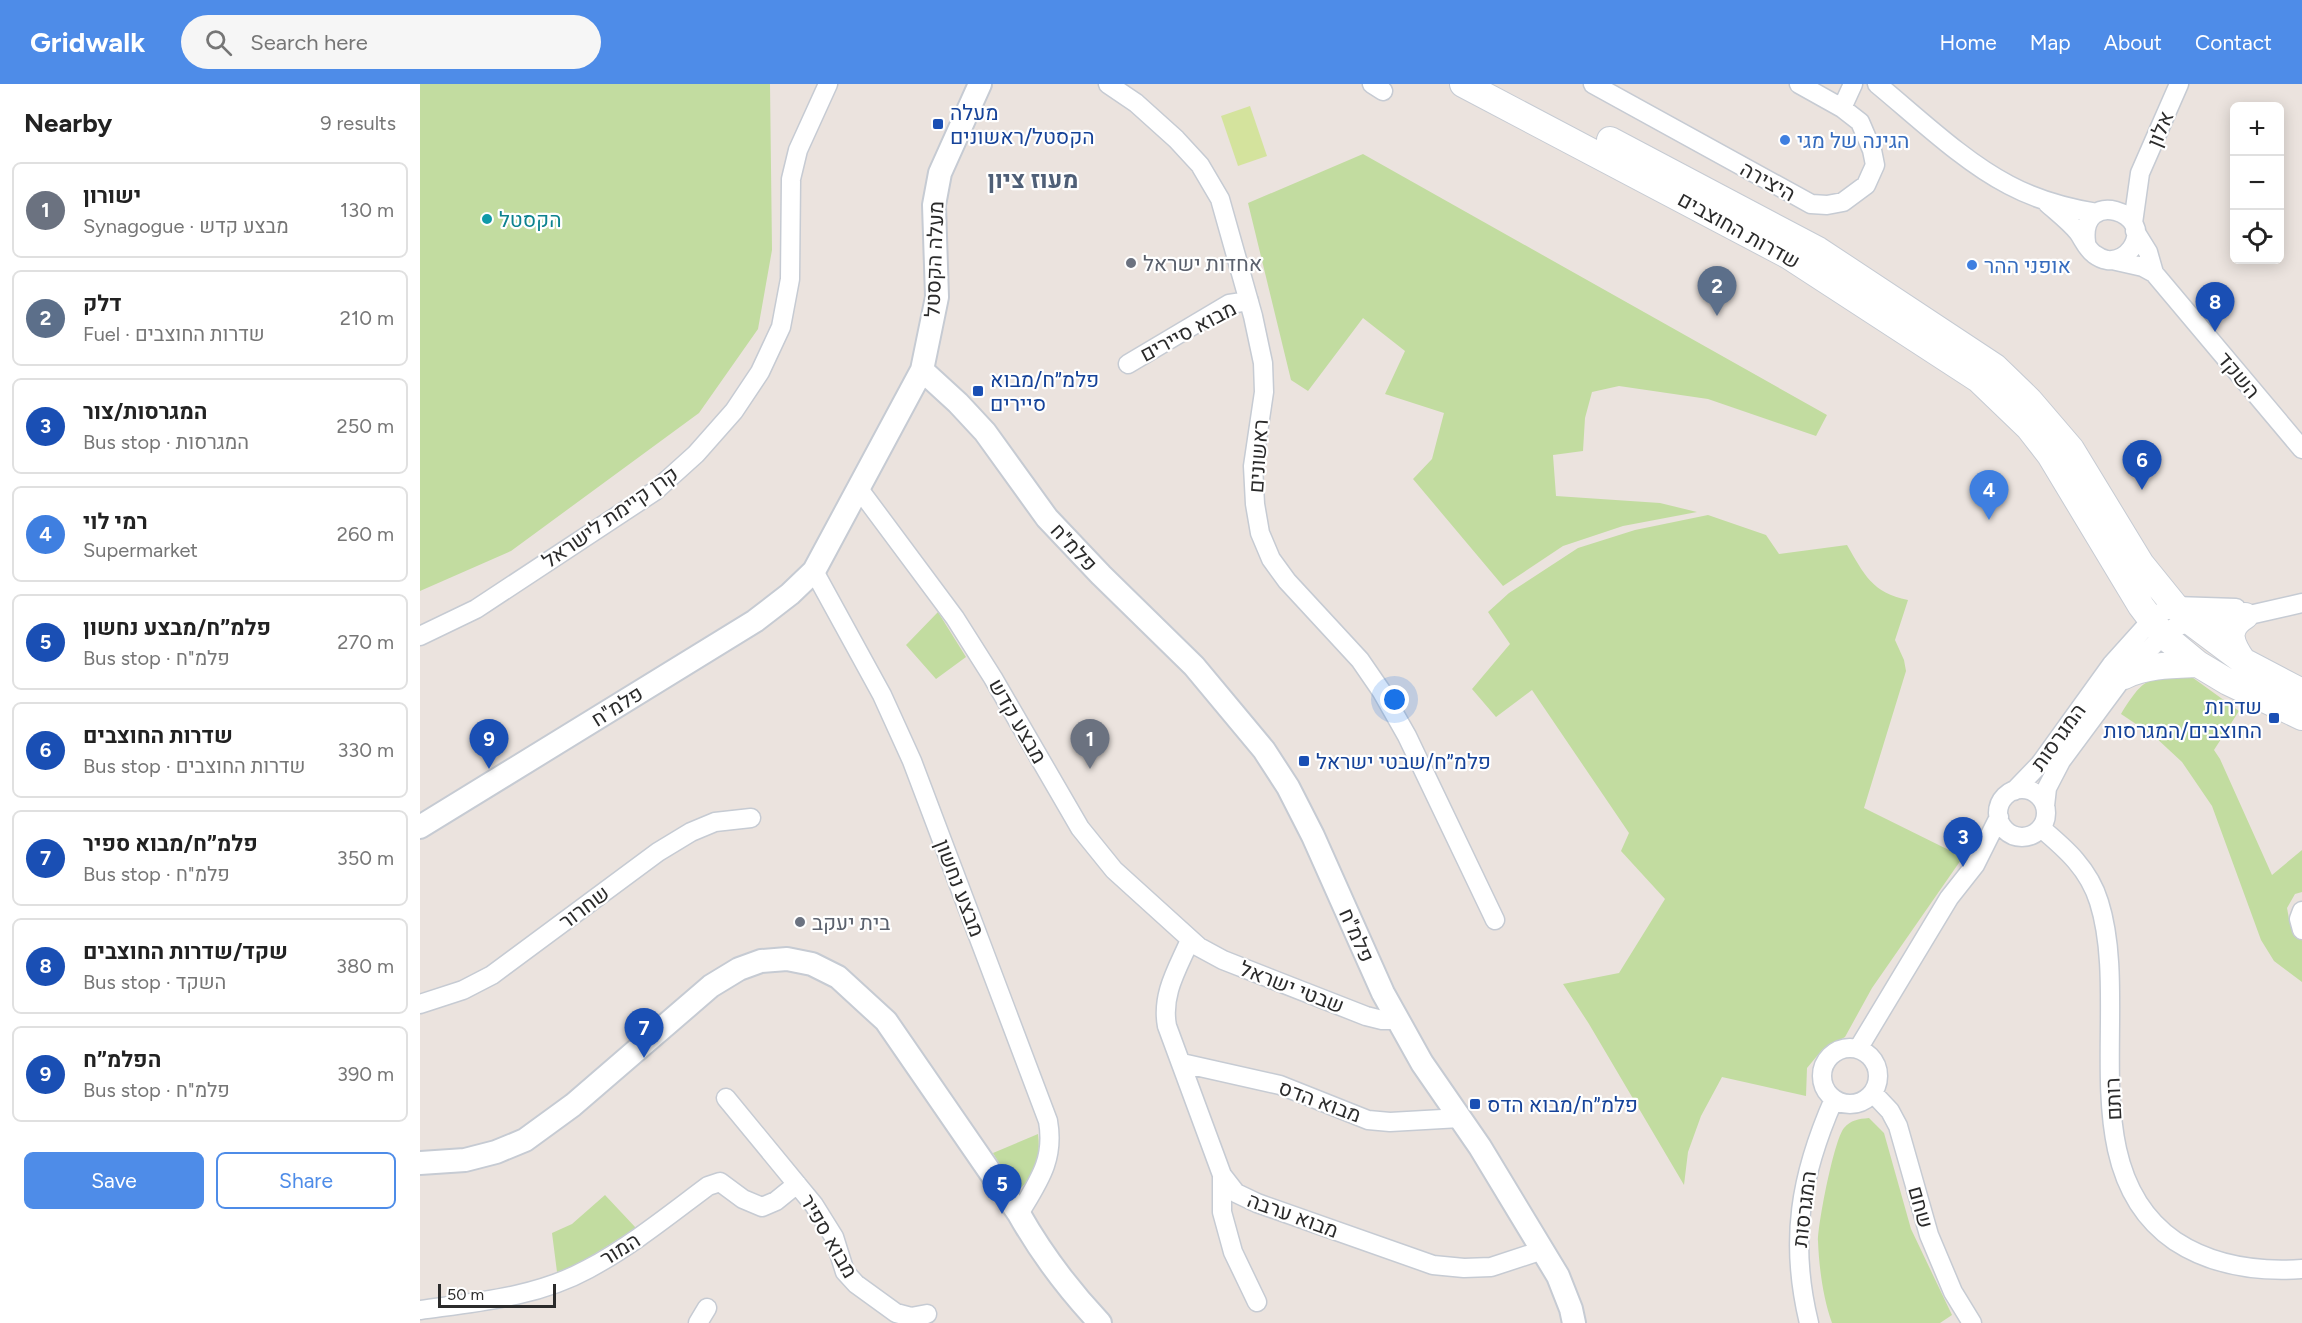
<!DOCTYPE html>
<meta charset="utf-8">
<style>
body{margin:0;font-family:Figtree,Heebo,sans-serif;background:#f6f6f6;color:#222}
.controls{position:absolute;right:18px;top:18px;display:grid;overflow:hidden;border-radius:9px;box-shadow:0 3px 15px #0003}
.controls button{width:54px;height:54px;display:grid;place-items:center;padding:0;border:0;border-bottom:2px solid #e0e0e0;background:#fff;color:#222;font:30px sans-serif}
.scale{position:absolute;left:18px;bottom:15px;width:118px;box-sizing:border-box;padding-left:6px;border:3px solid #2b2b2b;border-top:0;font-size:16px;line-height:21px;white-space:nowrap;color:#2b2b2b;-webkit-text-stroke:4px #fff;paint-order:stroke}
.you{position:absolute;left:975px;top:616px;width:21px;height:21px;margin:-15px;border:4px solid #fff;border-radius:50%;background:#1a73e8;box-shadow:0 0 0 9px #1a73e833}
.badge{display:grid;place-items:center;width:39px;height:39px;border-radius:50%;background:#4e8ce8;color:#fff;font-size:20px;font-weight:700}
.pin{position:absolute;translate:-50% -50px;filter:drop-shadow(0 2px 3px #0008)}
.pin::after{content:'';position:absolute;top:32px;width:21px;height:18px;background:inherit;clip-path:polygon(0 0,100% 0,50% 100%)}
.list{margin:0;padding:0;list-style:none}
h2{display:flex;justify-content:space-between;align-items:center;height:78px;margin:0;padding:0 24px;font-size:26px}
h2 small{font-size:20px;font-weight:400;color:#767676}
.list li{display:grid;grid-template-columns:39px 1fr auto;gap:18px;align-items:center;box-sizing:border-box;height:96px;margin:0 12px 12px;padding:0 12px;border:2px solid #e0e0e0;border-radius:9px}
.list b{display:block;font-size:22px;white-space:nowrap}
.list p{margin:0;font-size:20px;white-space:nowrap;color:#767676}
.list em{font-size:20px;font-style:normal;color:#767676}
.actions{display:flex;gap:12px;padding:18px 24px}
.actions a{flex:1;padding:14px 0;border:2px solid #4e8ce8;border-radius:9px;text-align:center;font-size:21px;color:#4e8ce8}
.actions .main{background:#4e8ce8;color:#fff}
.icon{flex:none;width:33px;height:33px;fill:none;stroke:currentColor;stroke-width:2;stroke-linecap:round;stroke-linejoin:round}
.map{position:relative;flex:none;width:1882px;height:1239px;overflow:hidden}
header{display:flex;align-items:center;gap:36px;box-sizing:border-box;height:84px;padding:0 30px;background:#4e8ce8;color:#fff}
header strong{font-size:28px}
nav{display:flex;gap:33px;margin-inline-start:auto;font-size:21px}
.search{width:420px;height:54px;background:#f6f6f6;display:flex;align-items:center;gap:15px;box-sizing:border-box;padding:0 21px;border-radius:33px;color:#767676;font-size:22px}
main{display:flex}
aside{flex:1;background:#fff}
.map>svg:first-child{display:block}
.green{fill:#c2dca0}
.pitch{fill:#d4e39d}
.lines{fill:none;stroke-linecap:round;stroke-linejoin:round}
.minor-casing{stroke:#c6cbd3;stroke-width:21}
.tertiary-casing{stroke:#c6cbd3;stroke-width:26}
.secondary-casing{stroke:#c6cbd3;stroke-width:28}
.minor{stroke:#fff;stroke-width:18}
.tertiary{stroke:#fff;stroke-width:22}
.secondary{stroke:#fff;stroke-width:26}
.transit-dot{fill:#1a4fb4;stroke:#fff;stroke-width:2}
.shop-dot{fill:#3f7fe0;stroke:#fff;stroke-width:2}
.culture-dot{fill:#0f9aa8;stroke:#fff;stroke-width:2}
.worship-dot{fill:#6b7280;stroke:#fff;stroke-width:2}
.labels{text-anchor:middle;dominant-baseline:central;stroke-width:4.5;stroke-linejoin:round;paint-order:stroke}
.transit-label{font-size:21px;fill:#164399;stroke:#fff;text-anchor:start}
.street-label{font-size:21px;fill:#2b2b2b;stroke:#fff}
.shop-label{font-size:21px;fill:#366cbe;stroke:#fff;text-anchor:start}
.culture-label{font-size:21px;fill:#0d838f;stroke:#fff;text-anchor:start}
.worship-label{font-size:21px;fill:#5b616d;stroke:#fff;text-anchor:start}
.quarter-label{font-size:24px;font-weight:bold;fill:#4f5f77;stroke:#fff}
</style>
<header>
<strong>Gridwalk</strong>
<div class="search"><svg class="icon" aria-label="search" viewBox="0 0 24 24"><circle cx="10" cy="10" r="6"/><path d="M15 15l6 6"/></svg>Search here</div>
<nav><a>Home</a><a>Map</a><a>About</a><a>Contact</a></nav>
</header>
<main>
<aside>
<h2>Nearby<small>9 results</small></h2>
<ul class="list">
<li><span class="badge" style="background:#6b7280">1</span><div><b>ישורון</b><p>Synagogue · מבצע קדש</p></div><em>130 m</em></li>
<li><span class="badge" style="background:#5c6f8a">2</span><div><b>דלק</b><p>Fuel · שדרות החוצבים</p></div><em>210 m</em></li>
<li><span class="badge" style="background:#1a4fb4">3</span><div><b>המגרסות/צור</b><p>Bus stop · המגרסות</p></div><em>250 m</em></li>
<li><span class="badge" style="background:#3f7fe0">4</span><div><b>רמי לוי</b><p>Supermarket</p></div><em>260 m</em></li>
<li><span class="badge" style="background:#1a4fb4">5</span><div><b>פלמ״ח/מבצע נחשון</b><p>Bus stop · פלמ&quot;ח</p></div><em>270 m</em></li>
<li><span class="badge" style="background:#1a4fb4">6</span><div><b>שדרות החוצבים</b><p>Bus stop · שדרות החוצבים</p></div><em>330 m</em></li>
<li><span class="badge" style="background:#1a4fb4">7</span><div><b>פלמ״ח/מבוא ספיר</b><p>Bus stop · פלמ&quot;ח</p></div><em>350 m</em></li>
<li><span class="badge" style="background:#1a4fb4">8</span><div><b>שקד/שדרות החוצבים</b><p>Bus stop · השקד</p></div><em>380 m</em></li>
<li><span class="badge" style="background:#1a4fb4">9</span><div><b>הפלמ״ח</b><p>Bus stop · פלמ&quot;ח</p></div><em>390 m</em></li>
</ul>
<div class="actions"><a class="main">Save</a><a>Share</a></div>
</aside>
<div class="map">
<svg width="1882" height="1239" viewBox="0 0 1882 1239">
<rect width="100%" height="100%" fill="#ebe3de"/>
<!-- green -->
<path class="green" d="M0,0H350L352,166L338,245L279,329L91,467L0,507Z
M943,70L1407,331L1396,352L1288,315L1199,302L1172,308L1165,334L1163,367L1133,371L1136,412L1240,419L1277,428L1203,442L1143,462L1083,502L993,395L1012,375L1024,329L965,310L985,267L943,234L888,307L871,296L828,119Z
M1288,431L1346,451L1359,470L1427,461C1444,490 1452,509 1488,516L1475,556L1484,576L1486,587L1444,724L1543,773L1452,904L1425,953L1402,966L1387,984L1386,1012L1302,993L1281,1032L1268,1068L1264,1101L1169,940L1143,900L1199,889L1245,815L1201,767L1209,749L1112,606L1076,633L1052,605L1090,560L1068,528L1089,509L1158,464L1215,446Z
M518,528L546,573L516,595L486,561Z
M1769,591L1819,627L1794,666L1800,675L1852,791L1882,766V808L1875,810L1867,824L1870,840L1882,855V898L1854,877L1841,856L1792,722L1762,678L1734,652L1701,630C1725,592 1726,595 1769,591Z
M1449,1034L1464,1049L1491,1145L1532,1231L1520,1239H1412C1403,1214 1399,1183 1398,1157C1398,1139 1414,1056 1424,1044C1431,1036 1438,1035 1449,1034Z
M618,1050C621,1074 616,1093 596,1108L573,1069Z
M185,1111L216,1144L157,1181L137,1188L132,1149L152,1140Z"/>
<!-- pitch -->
<path class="pitch" d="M830,22L847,72L818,82L801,32Z"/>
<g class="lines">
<!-- minor casing -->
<g class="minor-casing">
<path id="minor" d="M688,0L716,19L756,55L780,81L800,115L833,232L843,279L844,308L833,382L835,420L840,449L851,475L867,497L940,576L962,608L987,652L1075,836
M952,0L963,7
M1173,0L1391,120L1407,121L1423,118L1446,101L1455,81L1452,66L1440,38L1422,24L1379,0
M1457,0C1497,33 1544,78 1589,101C1617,116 1647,124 1677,129
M1422,24L1433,0
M1627,119C1637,128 1649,137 1658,148C1663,155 1667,165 1674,170C1678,173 1682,175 1687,176C1696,177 1705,173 1711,165C1737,128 1659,103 1666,158
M1713,139L1720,89L1759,0
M1715,147L1728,168L1734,189
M1692,176L1723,183L1734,189L1882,365
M708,280L809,220L829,217
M439,405L535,534L573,594L660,744L694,786L779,863L803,876L946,932L962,936H979
M394,487L462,611L492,677L628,1037C635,1076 618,1098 599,1130
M0,552L56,525L235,407L276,370L314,327L340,288L361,243L370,195L371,95L378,66L408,0
M1578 729a24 24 0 1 1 48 0a24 24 0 1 1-48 0Z
M1594,707L1620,680L1692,580L1736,531L1755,522L1816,524
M1625,722L1627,704L1641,677L1704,592L1743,551L1753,544L1771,538L1825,532L1882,519
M1621,744C1646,765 1669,785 1679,818C1712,922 1650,1085 1755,1157C1793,1182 1838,1188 1882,1185
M1882,827L1879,835L1882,846
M770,856C758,884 741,910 747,942L802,1091L816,1109L837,1119L1013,1181L1044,1184L1071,1183L1123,1166
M0,920L43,906L72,891L238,768L271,748L295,738L331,734
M1402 992a28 28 0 1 1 56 0a28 28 0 1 1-56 0Z
M1438,965L1529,814L1555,781L1579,733
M762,979L860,1001L948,1036L970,1038L1040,1034
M1453,1009L1470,1027L1478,1042L1509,1151L1533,1208L1552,1239
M306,1014L394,1121L414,1153L425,1188L436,1200L476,1229L491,1233L507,1230
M802,1091V1128L813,1168L837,1218
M0,1226C57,1218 117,1213 168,1185C211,1162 249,1131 288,1102L300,1098L323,1115L342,1123L356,1117L377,1100
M278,1239L287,1224
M1389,1239C1369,1157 1380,1092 1414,1015"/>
</g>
<!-- tertiary casing -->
<g class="tertiary-casing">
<path id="tertiary" d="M502,286L538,319L565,348L627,434L681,491L774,582L844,666L868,703L893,752L963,909L1002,979L1060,1063L1138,1192L1151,1225L1154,1239
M0,743L335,537L370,510L394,487L502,286L517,213L514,121L520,89L560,0
M0,1079L45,1076L76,1068L105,1056L153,1021L291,902L319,885L341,877L367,875L392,880L418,893L466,937L599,1130C621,1169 649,1206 680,1239"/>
</g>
<!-- secondary casing -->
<g class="secondary-casing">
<path id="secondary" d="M1043,0L1369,172L1558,295L1609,344L1630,371L1721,522L1743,551L1778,580L1808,598L1882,633
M1190,56L1398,166L1575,283L1609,316L1651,365L1721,480L1755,522L1771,538L1823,577L1882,608
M1823,577C1811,560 1804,545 1825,532
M1704,592C1726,581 1753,581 1778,580"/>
</g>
<!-- minor -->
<use href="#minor" class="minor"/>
<!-- tertiary -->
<use href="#tertiary" class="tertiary"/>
<!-- secondary -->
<use href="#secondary" class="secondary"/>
</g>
<!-- markers -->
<g class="transit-dot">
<rect x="512" y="34" width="12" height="12" rx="3"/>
<rect x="552" y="301" width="12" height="12" rx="3"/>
<rect x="1848" y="628" width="12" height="12" rx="3"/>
<rect x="878" y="671" width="12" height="12" rx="3"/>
<rect x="1049" y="1014" width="12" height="12" rx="3"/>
</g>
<g class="shop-dot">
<circle cx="1365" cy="56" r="6"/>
<circle cx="1552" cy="181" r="6"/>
</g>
<circle class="culture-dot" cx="67" cy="135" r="6"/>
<g class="worship-dot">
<circle cx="711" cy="179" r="6"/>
<circle cx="380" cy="838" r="6"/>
</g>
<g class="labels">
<!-- transit labels -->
<g class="transit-label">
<text x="530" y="28">מעלה<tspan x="530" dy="24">הקסטל/ראשונים</tspan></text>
<text x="570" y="295">פלמ״ח/מבוא<tspan x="570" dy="24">סיירים</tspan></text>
<text x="1842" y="622" text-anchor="end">שדרות<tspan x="1842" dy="24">החוצבים/המגרסות</tspan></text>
<text x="896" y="677">פלמ״ח/שבטי ישראל</text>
<text x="1067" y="1020">פלמ״ח/מבוא הדס</text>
</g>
<!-- street labels -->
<g class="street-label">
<text transform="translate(1740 45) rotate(-67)">אלון</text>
<text transform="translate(1348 97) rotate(29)">היצירה</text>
<text transform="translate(1319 146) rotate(29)">שדרות החוצבים</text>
<text transform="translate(514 175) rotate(-88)">מעלה הקסטל</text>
<text transform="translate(768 247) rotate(-28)">מבוא סיירים</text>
<text transform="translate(1819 291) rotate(50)">השקד</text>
<text transform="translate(838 372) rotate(-86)">ראשונים</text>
<text transform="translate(190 433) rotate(-35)">קרן קיימת לישראל</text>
<text transform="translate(654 463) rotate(47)">פלמ"ח</text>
<text transform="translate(197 622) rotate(-32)">פלמ"ח</text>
<text transform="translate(598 637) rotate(60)">מבצע קדש</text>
<text transform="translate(1638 653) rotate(-54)">המגרסות</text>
<text transform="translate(540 804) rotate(69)">מבצע נחשון</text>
<text transform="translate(164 823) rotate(-37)">שחרור</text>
<text transform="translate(937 851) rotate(66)">פלמ"ח</text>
<text transform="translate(872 903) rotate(21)">שבטי ישראל</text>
<text transform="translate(1693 1015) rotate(-93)">רותם</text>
<text transform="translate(900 1017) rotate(20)">מבוא הדס</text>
<text transform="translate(1501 1123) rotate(74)">שחם</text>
<text transform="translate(1384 1125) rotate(-83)">המגרסות</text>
<text transform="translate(873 1131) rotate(20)">מבוא ערבה</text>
<text transform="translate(409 1152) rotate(60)">מבוא ספיר</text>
<text transform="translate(200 1165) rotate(-32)">המור</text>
</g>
<!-- shop labels -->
<g class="shop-label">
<text x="1377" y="56">הגינה של מגי</text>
<text x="1564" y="181">אופני ההר</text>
</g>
<!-- culture labels -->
<g class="culture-label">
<text x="79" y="135">הקסטל</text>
</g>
<!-- worship labels -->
<g class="worship-label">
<text x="723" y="179">אחדות ישראל</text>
<text x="392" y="838">בית יעקב</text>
</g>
<!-- quarter labels -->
<g class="quarter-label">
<text x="613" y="95">מעוז ציון</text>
</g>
</g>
</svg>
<div class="controls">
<button>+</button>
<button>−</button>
<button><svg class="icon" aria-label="locate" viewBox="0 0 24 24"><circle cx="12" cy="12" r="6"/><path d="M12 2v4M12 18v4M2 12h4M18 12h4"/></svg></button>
</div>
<div class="scale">50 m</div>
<div class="you"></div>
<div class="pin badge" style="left:670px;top:685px;background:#6b7280">1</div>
<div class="pin badge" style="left:1297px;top:232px;background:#5c6f8a">2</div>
<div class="pin badge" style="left:1543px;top:783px;background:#1a4fb4">3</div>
<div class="pin badge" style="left:1569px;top:436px;background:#3f7fe0">4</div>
<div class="pin badge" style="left:582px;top:1130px;background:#1a4fb4">5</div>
<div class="pin badge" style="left:1722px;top:406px;background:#1a4fb4">6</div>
<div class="pin badge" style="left:224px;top:974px;background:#1a4fb4">7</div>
<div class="pin badge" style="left:1795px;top:248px;background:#1a4fb4">8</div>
<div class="pin badge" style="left:69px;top:685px;background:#1a4fb4">9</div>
</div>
</main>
